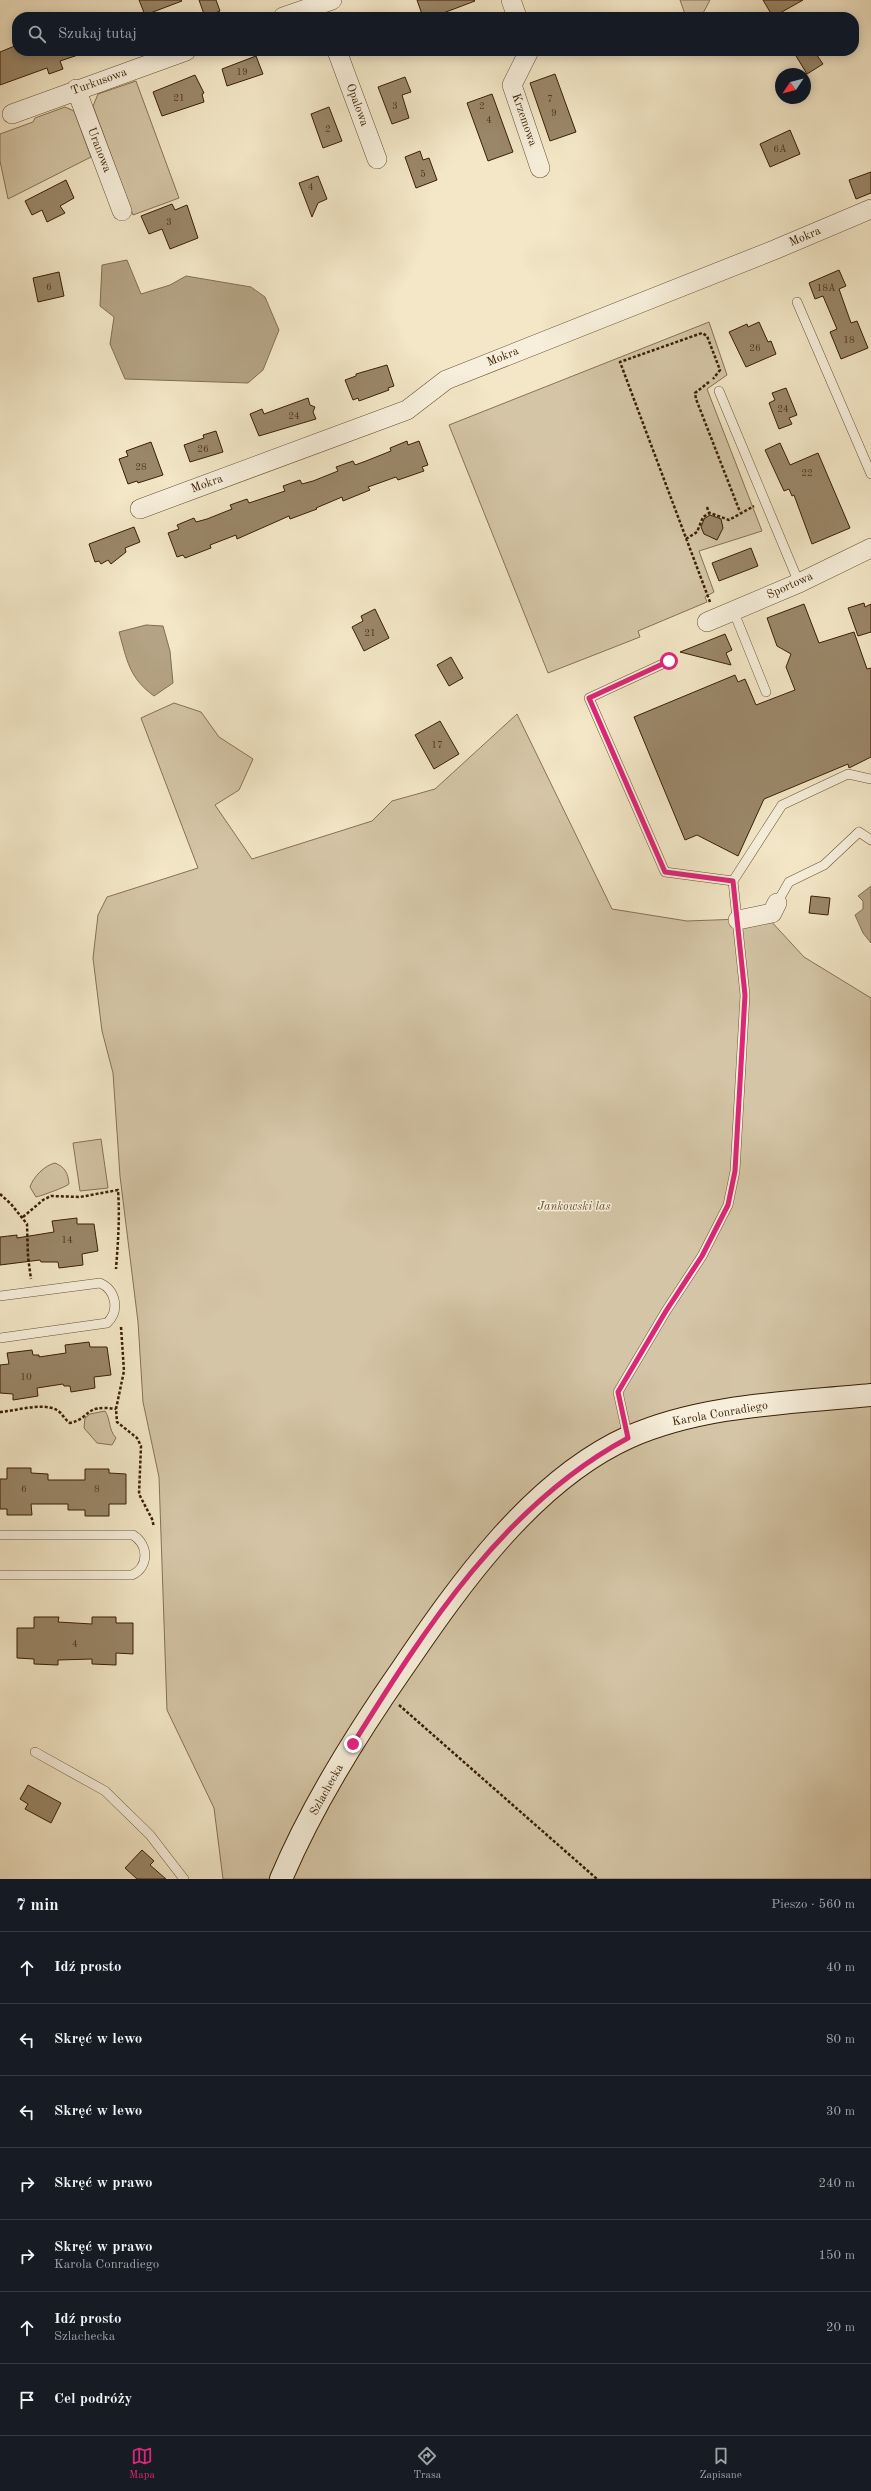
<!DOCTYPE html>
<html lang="pl">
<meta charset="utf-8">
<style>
body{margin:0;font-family:"Old Standard TT",serif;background:#242831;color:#f1f3f6}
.compass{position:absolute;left:775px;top:68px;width:36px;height:36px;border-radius:50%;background:#171b24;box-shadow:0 2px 10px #0003;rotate:235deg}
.stop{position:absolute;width:12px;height:12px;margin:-9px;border:3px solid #db2777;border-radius:50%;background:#fff}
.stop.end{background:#db2777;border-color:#fff;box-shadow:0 1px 4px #0008}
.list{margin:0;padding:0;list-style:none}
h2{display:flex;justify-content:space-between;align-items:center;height:52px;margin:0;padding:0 16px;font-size:17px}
h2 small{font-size:13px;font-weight:400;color:#9ea1a6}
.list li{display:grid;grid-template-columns:26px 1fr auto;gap:12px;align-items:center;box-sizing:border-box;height:72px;padding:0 16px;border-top:1px solid #363941}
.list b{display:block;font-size:15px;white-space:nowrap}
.list p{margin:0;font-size:13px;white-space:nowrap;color:#9ea1a6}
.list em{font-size:13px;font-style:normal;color:#9ea1a6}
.icon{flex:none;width:22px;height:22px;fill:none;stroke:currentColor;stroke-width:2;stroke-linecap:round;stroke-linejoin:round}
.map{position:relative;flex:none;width:871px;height:1879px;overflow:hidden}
.search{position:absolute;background:#171b24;box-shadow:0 2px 10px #0003;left:12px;right:12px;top:12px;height:44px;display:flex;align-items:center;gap:10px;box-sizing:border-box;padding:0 14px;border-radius:16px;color:#9ea1a6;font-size:15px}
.sheet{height:556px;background:#171b24}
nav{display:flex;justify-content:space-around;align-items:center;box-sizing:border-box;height:56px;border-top:1px solid #363941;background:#171b24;font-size:11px;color:#9ea1a6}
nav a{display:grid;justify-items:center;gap:2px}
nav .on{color:#db2777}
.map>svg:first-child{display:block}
.green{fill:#d4c5a6;stroke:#877254}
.water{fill:#b4a384;stroke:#836e50}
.building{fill:#9a8769;stroke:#3a1f03}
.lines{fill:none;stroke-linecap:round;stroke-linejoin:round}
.lane-casing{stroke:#685134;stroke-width:10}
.street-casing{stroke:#685134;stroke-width:20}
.secondary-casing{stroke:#3a1f03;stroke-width:24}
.path{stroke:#3a1f03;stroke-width:2.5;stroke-dasharray:3 2;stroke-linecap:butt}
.lane{stroke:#f7efdb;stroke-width:9}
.street{stroke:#f7efdb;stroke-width:19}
.secondary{stroke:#f7efdb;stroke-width:22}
.route{stroke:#db2777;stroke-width:5}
.labels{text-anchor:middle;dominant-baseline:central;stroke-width:3;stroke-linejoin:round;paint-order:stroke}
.number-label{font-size:10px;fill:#52391c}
.street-label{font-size:12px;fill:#3a1f03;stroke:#f7efdb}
.park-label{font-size:12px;font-style:italic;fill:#685134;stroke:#f7efdb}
</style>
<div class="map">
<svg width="871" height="1879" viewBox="0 0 871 1879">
<rect width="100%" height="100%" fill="#f3e7c7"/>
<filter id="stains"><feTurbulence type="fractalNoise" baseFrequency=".005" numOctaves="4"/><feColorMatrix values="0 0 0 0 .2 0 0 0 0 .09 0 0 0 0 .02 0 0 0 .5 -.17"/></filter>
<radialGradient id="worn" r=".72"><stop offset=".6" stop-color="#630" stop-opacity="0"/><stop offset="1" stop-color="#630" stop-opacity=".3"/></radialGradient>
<!-- green -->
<path class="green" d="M680,0H710L701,17H686Z
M136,81L179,198L133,215L93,106L98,94Z
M65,107L74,111L91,157L8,199L0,161V134L33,122L35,118Z
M709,322L727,375L707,389L762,531L699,551L714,592L705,597L707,602L638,631L640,637L548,673L449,425Z
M174,703L201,712L219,737L253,759L239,790L215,805L252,859L372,821L392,801L435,789L517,714L612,909L687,921L768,918L804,957L871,998V1879H223L214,1808L167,1710L159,1477L143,1402L138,1322L120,1176L113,1073L102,1031L93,958L98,915L107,897L198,868L141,718Z
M101,1139L108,1188L80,1191L73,1143Z
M55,1163C65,1167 68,1173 69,1184C66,1187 41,1196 36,1197L30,1187C33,1177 45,1165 55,1163Z
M105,1411C111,1420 108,1429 116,1438L112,1445L97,1443L84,1428L85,1418L90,1414Z"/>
<!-- water -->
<path class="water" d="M127,260L141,294L170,285L186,276L251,287L265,297L279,330L263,370L248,383L125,379L110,344L114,317L100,306L102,265Z
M146,625L163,626L170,651L173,683L154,696C129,678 127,660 119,632Z
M871,886V943L863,933L855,915L863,909V901L858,896Z"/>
<!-- building -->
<path class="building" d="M139,0H181L182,1L145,15Z
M199,0H216L220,11L205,17Z
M417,0H474L475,1L438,15L437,13L423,17Z
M763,0H803L773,17Z
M17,45V51L84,53L60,61L63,69L49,74L47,68L0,85V52Z
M793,51H814L823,64L807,74Z
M256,56L263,74L227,86L222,69Z
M555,74L576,132L550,141L530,83Z
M195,75L204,93L202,94L204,102L162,116L153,92Z
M405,77L411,92L402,95L409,118L392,124L378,87Z
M492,94L513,152L488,161L467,103Z
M329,107L342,141L323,148L311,114Z
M790,130L800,154L770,167L760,144Z
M420,151L423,160L429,158L437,180L416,188L405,157Z
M871,172V193L856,199L849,180Z
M318,176L327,199L318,203L312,217L299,183Z
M66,180L74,198L60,206L65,213L47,222L42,210L32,215L25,201Z
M172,204L175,210L187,205L198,238L170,249L162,229L149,234L141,216Z
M839,270L846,286L839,289L851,323L857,321L868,348L841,359L830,332L837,329L823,296L815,299L809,283Z
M59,272L64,296L38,302L33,278Z
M759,322L768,342L771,341L776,354L746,367L729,332L747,324L748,327Z
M387,365L394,386L388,388L389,390L359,401L358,398L353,400L345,380L356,376V374Z
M786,388L797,415L789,418L792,424L779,429L769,403L775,400L772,393Z
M308,398L310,405L315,407L313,412L316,419L259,436L250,414L262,409L264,414Z
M216,431L223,452L190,462L184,445L204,438L203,435Z
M407,441L408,445L419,441L428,465L422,467L424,471L398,480L396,477L368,487L370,490L343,501L342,497L316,508L317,509L290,519L289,516L237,539L236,535L210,545L211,548L185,558L183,555L177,557L168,533L179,529L177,525L194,518L196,522L207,519L232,509L230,505L247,499L249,503L285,491L283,486L300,480L302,484L313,481L338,471L336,467L353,461L355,465L366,461L391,451L390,448Z
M151,442L163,475L138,483L137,481L128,484L119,459L128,456L126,451Z
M780,443L790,465L818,453L850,528L812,544L794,495L792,496L789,489L784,491L765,450Z
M710,515L721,519L723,528L717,540L704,534L701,527L704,519Z
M134,527L140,542L125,548L126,552L111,564L108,560L101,564L99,561L95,562L89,544Z
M751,548L758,566L719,581L712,563Z
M864,603L865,607L871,604V632L858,636L848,608Z
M804,604L819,643L854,632L867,669L871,668V757L849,768L848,764L764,799L738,856L697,835L685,840L634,717L735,675L738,682L745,679L756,705L795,690L786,667L791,654L777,646L767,618Z
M375,609L389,638L364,651L352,627L363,621L361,616Z
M725,634L732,650L726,653L731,665L680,652Z
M451,657L463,678L449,686L437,665Z
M440,721L459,754L434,769L415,735Z
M811,896L830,898L828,915L809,913Z
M77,1218V1224H94L98,1251L82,1254L83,1265L59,1268L58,1262H41L40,1260L0,1265V1237L17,1235V1238L54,1232L52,1221Z
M89,1342L90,1347H107L111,1375L94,1377L95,1388L71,1392L70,1386H64L63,1384L37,1388L38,1396L13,1400V1394L0,1393V1365L9,1364L7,1353L32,1350L33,1355H39V1357L66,1353L65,1345Z
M7,1468H31V1473L48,1474V1480H85V1469H109V1473L126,1474V1504H109V1516H85V1510H68V1504H31L32,1515H7V1509H0V1479H7Z
M34,1617H59L58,1622L92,1624V1617H116V1623H133V1654L116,1653V1665L92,1664V1659L58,1660V1665L34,1664V1659L17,1658V1628H34Z
M28,1785L61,1803L51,1823L25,1809L28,1804L20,1799Z
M142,1850L154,1861L150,1865L166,1879H137L125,1868Z"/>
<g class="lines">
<!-- lane casing -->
<g class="lane-casing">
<path id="lane" d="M797,302L871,474
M719,391L799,583
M733,610L766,692
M733,881L782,805L848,774L871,779
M777,903L789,882L824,865L859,832L871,840
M0,1296L100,1283C116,1290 120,1311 107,1323L0,1338
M628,1438L618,1392L666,1311L702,1256L728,1205L735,1171L745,995L733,881L665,872L589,698L669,661
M0,1535H133C149,1545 149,1567 132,1575H0
M35,1752L105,1791L150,1835L184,1879"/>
</g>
<!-- street casing -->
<g class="street-casing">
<path id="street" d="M511,0L517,17
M283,17L332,0
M337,51L377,159
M529,51L512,85L540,168
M76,89L122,211
M12,114L186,51
M140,509L407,410L446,380L774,250L871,209
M707,622L799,583L871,548
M738,920L772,913L777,903"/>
</g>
<!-- secondary casing -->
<g class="secondary-casing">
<path id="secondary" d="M281,1879C312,1805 356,1735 402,1669C459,1585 533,1480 629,1437C704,1404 791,1403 871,1395"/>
</g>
<!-- path -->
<path class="path" d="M709,382L695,393L696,399L740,512
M707,507L709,513
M686,539L697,532L703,517L710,513L729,520L754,506
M710,602L620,362L702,333L707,336L720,370L713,379
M0,1194L11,1204L27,1224L28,1257L31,1279
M23,1217L43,1200L51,1196L80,1197L118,1190C120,1217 118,1242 116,1269
M121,1327L124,1371L116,1409L117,1422L137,1438L141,1446L139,1494L152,1519L154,1527
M0,1412C16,1411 42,1402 57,1410C62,1413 65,1420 70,1423C92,1418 83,1404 116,1409
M399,1705L597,1879"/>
<!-- lane -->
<use href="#lane" class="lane"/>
<!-- street -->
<use href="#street" class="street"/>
<!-- secondary -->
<use href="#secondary" class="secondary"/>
</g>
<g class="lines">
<!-- route -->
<path class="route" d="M353,1744C426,1627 504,1505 628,1438L618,1392L666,1311L702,1256L728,1205L735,1171L745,995L733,881L665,872L589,698L669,661"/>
</g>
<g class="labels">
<!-- number labels -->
<g class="number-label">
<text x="242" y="72">19</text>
<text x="179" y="98">21</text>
<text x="550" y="99">7</text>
<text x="395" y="106">3</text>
<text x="482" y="106">2</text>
<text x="554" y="113">9</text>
<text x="489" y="120">4</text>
<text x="328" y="129">2</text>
<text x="780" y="149">6A</text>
<text x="423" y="174">5</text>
<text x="311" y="187">4</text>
<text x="169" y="222">3</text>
<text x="49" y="287">6</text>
<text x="826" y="288">18A</text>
<text x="849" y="340">18</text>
<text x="755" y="348">26</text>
<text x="783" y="409">24</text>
<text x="294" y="416">24</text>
<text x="203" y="449">26</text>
<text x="141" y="467">28</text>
<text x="807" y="473">22</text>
<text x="370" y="633">21</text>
<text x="437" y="745">17</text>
<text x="67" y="1240">14</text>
<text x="26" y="1377">10</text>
<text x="24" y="1489">6</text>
<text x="97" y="1489">8</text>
<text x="75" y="1644">4</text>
</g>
<!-- street labels -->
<g class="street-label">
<text transform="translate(99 82) rotate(-20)">Turkusowa</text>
<text transform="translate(357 105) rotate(70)">Opalowa</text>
<text transform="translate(524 120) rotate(71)">Krzemowa</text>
<text transform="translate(99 150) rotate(69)">Uranowa</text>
<text transform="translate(805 237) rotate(-23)">Mokra</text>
<text transform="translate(503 357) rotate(-22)">Mokra</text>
<text transform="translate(207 484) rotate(-20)">Mokra</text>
<text transform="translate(790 586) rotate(-24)">Sportowa</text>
<text transform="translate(720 1414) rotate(-10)">Karola Conradiego</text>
<text transform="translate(327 1790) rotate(-61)">Szlachecka</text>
</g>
<!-- park labels -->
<g class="park-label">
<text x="574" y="1207">Jankowski las</text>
</g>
</g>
<rect width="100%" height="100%" filter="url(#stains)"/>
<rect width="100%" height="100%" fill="url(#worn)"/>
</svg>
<svg class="compass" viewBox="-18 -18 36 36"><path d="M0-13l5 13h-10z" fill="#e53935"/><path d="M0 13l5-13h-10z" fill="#9ea1a6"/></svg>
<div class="stop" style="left:669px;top:661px"></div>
<div class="stop end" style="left:353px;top:1744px"></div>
<div class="search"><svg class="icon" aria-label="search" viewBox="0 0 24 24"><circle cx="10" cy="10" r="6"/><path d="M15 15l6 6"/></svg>Szukaj tutaj</div>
</div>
<section class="sheet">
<h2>7 min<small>Pieszo · 560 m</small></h2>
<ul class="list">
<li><svg class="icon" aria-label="ahead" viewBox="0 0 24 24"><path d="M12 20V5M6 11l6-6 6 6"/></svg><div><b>Idź prosto</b></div><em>40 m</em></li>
<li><svg class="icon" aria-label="left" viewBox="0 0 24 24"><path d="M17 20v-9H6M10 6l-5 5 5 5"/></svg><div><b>Skręć w lewo</b></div><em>80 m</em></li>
<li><svg class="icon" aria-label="left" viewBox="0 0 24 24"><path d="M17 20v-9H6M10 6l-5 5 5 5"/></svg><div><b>Skręć w lewo</b></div><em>30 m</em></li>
<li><svg class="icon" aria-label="right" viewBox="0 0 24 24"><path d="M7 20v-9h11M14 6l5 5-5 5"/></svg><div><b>Skręć w prawo</b></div><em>240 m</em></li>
<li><svg class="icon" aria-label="right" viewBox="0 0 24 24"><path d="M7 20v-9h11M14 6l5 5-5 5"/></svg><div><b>Skręć w prawo</b><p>Karola Conradiego</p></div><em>150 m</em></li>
<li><svg class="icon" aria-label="ahead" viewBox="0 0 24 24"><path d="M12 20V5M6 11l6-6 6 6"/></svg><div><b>Idź prosto</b><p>Szlachecka</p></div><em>20 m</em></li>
<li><svg class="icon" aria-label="arrive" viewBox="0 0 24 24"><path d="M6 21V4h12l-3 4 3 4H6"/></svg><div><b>Cel podróży</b></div></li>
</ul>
</section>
<nav>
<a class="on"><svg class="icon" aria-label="map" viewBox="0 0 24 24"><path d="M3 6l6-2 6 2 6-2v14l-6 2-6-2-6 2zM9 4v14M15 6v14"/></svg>Mapa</a>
<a><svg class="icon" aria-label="directions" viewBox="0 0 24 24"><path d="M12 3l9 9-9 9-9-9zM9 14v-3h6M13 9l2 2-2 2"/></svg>Trasa</a>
<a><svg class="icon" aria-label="saved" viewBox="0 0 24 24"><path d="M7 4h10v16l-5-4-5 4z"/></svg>Zapisane</a>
</nav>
